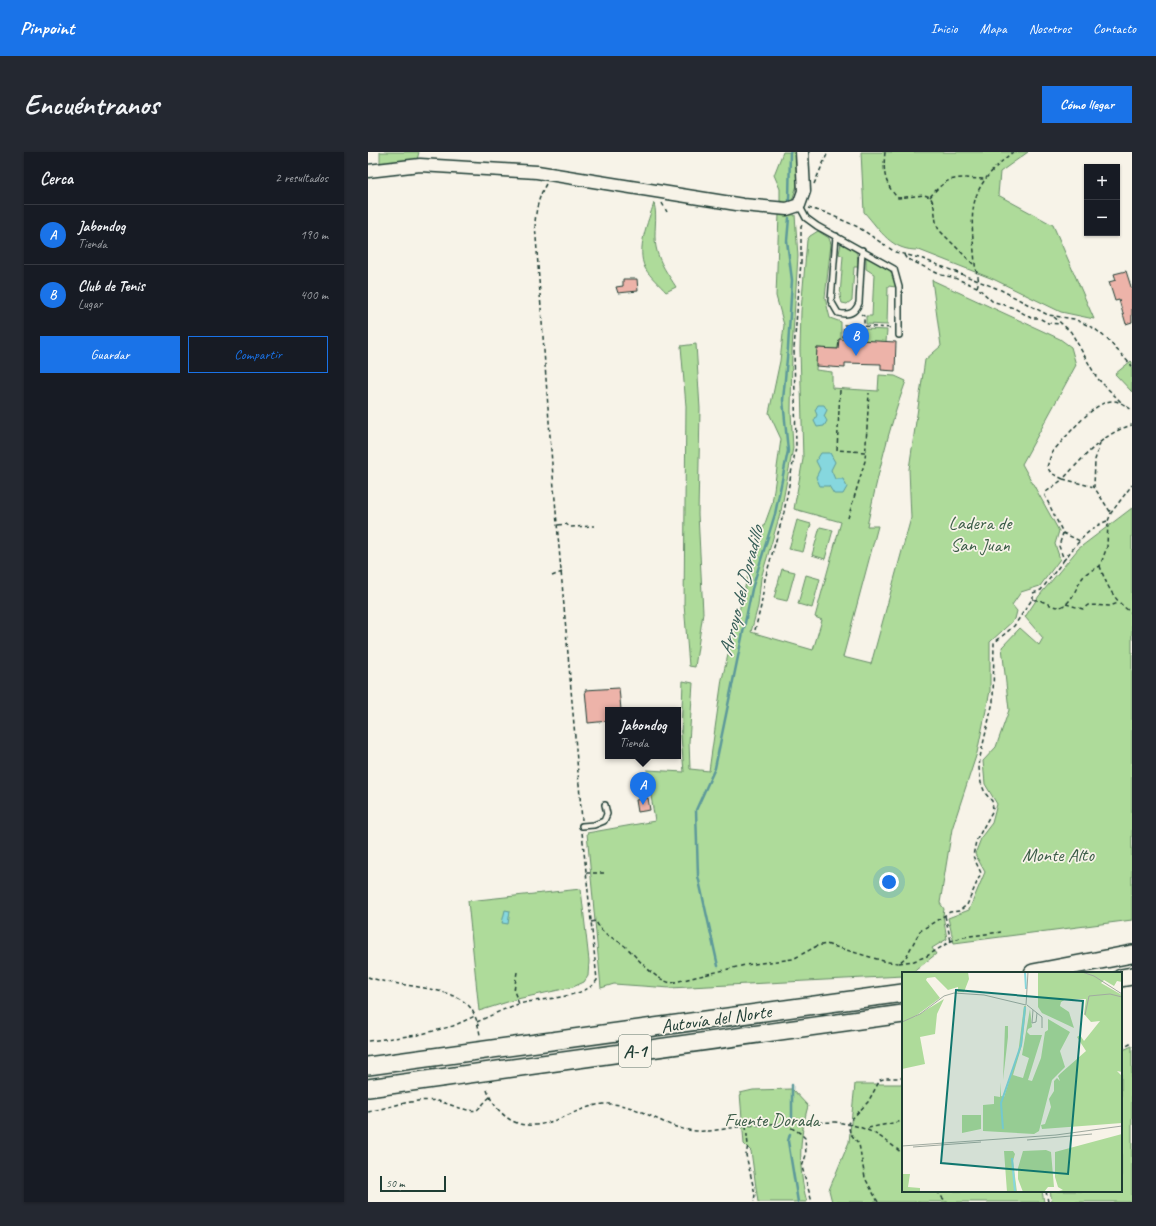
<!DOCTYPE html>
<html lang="es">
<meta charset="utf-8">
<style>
body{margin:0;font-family:Caveat,sans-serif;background:#242831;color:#f1f3f6}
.controls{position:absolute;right:12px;top:12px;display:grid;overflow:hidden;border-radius:0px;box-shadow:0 1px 3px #0004}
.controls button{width:36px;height:36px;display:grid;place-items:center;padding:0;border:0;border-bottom:1px solid #363941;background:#171b24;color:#f1f3f6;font:20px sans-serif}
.scale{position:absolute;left:12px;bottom:10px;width:66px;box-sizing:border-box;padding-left:4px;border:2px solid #1f3d34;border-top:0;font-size:11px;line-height:14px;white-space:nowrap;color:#1f3d34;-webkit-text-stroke:3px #f7f3e8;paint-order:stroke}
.you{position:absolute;left:521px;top:730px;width:14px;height:14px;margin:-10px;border:3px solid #fff;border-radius:50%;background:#1a73e8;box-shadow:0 0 0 6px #1a73e833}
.badge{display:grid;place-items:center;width:26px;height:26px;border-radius:50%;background:#1a73e8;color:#fff;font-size:13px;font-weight:700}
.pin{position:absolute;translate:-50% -33px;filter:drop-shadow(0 1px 2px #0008)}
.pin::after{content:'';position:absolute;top:21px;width:14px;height:12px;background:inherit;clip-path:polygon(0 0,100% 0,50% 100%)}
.popup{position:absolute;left:237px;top:555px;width:76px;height:52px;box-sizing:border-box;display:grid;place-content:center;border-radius:0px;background:#171b24;filter:drop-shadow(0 1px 3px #0005);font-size:13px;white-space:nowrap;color:#9ea1a6}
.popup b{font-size:15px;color:#f1f3f6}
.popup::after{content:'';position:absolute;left:50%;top:100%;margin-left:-8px;border:8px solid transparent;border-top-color:#171b24}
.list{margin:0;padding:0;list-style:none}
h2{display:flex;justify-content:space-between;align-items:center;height:52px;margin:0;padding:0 16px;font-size:17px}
h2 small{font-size:13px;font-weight:400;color:#9ea1a6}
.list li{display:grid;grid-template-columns:26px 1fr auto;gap:12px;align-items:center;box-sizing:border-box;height:60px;padding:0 16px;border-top:1px solid #363941}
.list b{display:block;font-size:15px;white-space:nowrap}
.list p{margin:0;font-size:13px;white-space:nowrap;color:#9ea1a6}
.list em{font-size:13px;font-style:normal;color:#9ea1a6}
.actions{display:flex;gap:8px;padding:12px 16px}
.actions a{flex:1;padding:9px 0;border:1px solid #1a73e8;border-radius:0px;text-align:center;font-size:14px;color:#1a73e8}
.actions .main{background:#1a73e8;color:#fff}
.map{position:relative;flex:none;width:764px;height:1050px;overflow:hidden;border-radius:0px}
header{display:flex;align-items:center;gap:24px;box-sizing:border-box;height:56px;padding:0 20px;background:#1a73e8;color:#fff}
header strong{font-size:19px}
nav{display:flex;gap:22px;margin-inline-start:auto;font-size:14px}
.intro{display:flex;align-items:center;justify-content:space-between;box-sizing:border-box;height:96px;padding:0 24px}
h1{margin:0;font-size:28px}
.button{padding:10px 18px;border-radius:0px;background:#1a73e8;color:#fff;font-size:14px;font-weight:700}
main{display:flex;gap:24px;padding:0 24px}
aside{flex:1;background:#171b24;border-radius:0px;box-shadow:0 1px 3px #0004}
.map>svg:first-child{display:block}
.green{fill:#aedb9a;stroke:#668c67}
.water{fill:#86d7de;stroke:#5d999a}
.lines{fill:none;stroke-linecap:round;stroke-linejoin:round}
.stream{stroke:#5d999a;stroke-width:2.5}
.building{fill:#edb3a9;stroke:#1f3d34}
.service-casing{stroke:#1f3d34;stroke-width:8}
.tertiary-casing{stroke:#1f3d34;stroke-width:15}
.motorway-casing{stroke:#1f3d34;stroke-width:20}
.path{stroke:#1f3d34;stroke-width:1.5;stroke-dasharray:4 3;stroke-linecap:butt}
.service{stroke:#f7f3e8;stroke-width:5}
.tertiary{stroke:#f7f3e8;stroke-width:12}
.motorway{stroke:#f7f3e8;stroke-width:17}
.labels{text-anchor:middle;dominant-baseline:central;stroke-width:3.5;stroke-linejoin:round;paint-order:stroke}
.shield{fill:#f7f3e8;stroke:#60746a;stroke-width:1}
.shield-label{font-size:18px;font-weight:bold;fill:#1f3d34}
.park-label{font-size:19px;fill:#3c5d48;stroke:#f7f3e8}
.street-label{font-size:19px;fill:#1f3d34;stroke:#f7f3e8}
.water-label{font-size:20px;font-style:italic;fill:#345c56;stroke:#f7f3e8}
.inset-river{fill:none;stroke:#86d7de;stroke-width:2}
.inset-road{fill:none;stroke:#a1aaa0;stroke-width:1}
.view{fill:#0f766e;fill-opacity:0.15;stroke:#0f766e;stroke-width:2}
.inset-edge{fill:none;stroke:#1f3d34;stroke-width:2}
</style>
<header>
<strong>Pinpoint</strong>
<nav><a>Inicio</a><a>Mapa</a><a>Nosotros</a><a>Contacto</a></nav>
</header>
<div class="intro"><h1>Encuéntranos</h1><a class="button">Cómo llegar</a></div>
<main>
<aside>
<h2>Cerca<small>2 resultados</small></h2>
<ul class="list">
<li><span class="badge">A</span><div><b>Jabondog</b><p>Tienda</p></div><em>190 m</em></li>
<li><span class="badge">B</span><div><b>Club de Tenis</b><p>Lugar</p></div><em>400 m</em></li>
</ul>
<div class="actions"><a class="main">Guardar</a><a>Compartir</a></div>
</aside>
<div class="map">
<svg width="764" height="1050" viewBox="0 0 764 1050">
<rect width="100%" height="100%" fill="#f7f3e8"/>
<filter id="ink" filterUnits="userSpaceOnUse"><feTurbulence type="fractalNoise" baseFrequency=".025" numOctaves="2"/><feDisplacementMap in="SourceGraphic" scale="8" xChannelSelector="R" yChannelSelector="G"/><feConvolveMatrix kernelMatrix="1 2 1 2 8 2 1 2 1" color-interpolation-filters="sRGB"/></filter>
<g filter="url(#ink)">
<!-- green -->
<path class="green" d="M12,0H51L49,8L12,14Z
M415,0H428L429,33L423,52H412V37L406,23Z
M493,0H660L632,20L630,43L685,73L726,167L693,160L625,127L551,98C523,99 513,79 496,60Z
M286,51C290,66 285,80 288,95C291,111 300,122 308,135L298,140C292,133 282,125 277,116C268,97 280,70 286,51Z
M411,62L427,63L430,104L424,198L423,259L425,296L413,359L393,426L390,454L383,480L445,498L454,468L447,465L473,370L426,357L435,307L432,197L433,159L439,88L442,84L450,79L461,86L463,92L457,146L462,166L473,170V187H471L470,197L449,196L448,218L464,220V236L510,239L511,223L527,224L538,229C520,278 510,323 499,374H510L475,505L503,512L543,366L541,317L557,208L573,194L564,128L692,187L703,195L708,213L654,312L691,379L687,392L692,407L672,434L653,440L644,453L649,459L647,467L622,490V539L609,601L584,677L572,751L576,757L575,763L579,787L564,796L568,802L544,821H535V824L302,836L246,832L233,836L219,681L287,669L279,618L316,620L313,584L315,529L325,531L321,590L322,617L341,619L354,527L384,407L404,352L413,287L401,261L412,209L416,173L408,144Z
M473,91C488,98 490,97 490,115H486L484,148L479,152L474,151L472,144L475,104L471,102Z
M498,103C514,112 526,115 528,135L520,134L519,173L498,172V164H504L506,122L498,117Z
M478,175H491L490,183H478Z
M496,177L519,178L518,190L504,194V189L496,188Z
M328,192L332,257L330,362L335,461L327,515L321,514L316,452L318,254L313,194Z
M763,209L764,210V240L747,222Z
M764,356V768L586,791L580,766L601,758L617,720L607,702L614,684L624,671L629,652L617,632L615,609L628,595L641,558L634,495L652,476L671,493L675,486L657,465L671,444L710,397Z
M429,368L443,372L435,400L421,397Z
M452,375L465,378L457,407L444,403Z
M414,417L427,420L419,449L406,446Z
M438,423L452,427L444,456L430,452Z
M213,737L221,809L220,824L216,830L205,835L149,847L111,859L100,749Z
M764,894V1050H684L682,1039H753V899Z
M487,932H535V1039H674L676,1050H464L461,1038L481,990Z
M424,937L440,954C431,986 430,1018 439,1050H390L383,999L376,992L372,941L385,938Z"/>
<!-- water -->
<path class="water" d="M450,253H456L459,258L456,264L459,269L456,274L449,275L446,269L449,263L447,258Z
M453,301H462L467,310L463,318L467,327H475L479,335L475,342H466L461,334H452L448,325L452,317L448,309Z
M137,758L142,759L140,772L134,771Z"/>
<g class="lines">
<!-- stream -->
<path class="stream" d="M421,48L422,0
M350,814L330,724L328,658L347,616L384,437L407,362L420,299L415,248L420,196L424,128L419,89L421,66
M424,966V933
M422,982L420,989L430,1050"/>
</g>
<!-- building -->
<path class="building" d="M758,119L764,138V170L758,172L751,148L747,149L741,130L748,128L746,122Z
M255,127H269L270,139L250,141L248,135L255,134Z
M471,187L528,190L527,219L513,218V212L477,211V216L448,214L449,196L470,197Z
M251,536L253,558H240V569L220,571L217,538Z
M280,646L282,658L270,660L268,648Z"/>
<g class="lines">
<!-- service casing -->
<g class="service-casing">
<path id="service" d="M431,53L438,66L449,74L526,117L531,135V183
M468,84L463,149L470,161C481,164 487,161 491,151L494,98
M214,674L226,673L236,669L239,662L237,653"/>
</g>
<!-- tertiary casing -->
<g class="tertiary-casing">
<path id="tertiary" d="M0,19L52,13L169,20L375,53L419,57L431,53L436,39L434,0"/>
</g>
<!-- motorway casing -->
<g class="motorway-casing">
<path id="motorway" d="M665,821L764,802
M753,826L764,824
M0,914L535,841
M0,936L535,862"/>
</g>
<!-- path -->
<path class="path" d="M517,0C515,19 516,32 530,46L556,43L562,45C569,55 565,67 571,78L607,114
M178,32C171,44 168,57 167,71L184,312L214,668
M446,32L460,0
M562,45C581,22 588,26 616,27
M294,51L299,60
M440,56L456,60L490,75L527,100L555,107L633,138L680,163L706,167L715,171L727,177L739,187L764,214
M536,103L538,106L573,123L584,125L609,135L624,149L646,156L663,166H671L680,171L693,172
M609,135C613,125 607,120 607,111C602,55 599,37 645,0
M493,162L496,164V174
M686,165L703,180L729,226L753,250
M494,174L493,186L475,185L476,173L524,176
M472,238L469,298L497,300
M732,291L727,308L726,335L743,361
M726,335L695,327C715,306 735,281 764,273
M480,366L497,309L501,241
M739,369C721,375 708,393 696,408L691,394L695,381L677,344L678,340L695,327L683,321L679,315L684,300C697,287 726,248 745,249C752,249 758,254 764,258
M190,373L198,372L202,375L226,374
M695,381L712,389
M732,414C738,433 747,450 764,461
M184,424L194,420
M665,448V441L673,438L696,408
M698,452L715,457L720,453L742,454L750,451
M387,478L393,454L397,427L416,360L428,295L426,197L433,110V75L435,71
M218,721H238
M577,764L583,789
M223,770L228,769C234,784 248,786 258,795C272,808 284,826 303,831L377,813L425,807L449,794L458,792L519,810L531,811L538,805L552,779L582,760L591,759L599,753L613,721L605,704L608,689L625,658L624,649L617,641L613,631L611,616L612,605L625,550L626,491L646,474L663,449C674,443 686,462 698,452C706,446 709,432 716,424C720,419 727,417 732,414L739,395L740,369L743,361L764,333
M531,811L546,809L559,804L583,789L595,785L633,780
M149,820L146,839L151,852
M0,825C27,835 77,833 99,852C107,859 110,872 112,883
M109,870C122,864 137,856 151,852C172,846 217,847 229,828L214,680
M0,889L50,883L85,874L107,864
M753,897L764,891
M119,938C124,953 137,968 152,972C181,979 208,954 236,952C272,950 294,977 328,979C344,980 361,976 376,974C406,971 437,971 467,970C498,974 511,982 535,1002
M0,960C22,955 47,946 70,949C79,951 101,961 109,958C113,955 118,948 122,945
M417,972L432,981L437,986L438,1003L434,1015L444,1050
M378,974L380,993L378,1003L387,1042L386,1050
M500,976L535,969
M569,1039L578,1050
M678,1039L680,1050
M510,1050L497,1026L491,992L482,981L480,971L500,950L512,928L519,926H535"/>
<!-- service -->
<use href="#service" class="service"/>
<!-- tertiary -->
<use href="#tertiary" class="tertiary"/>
<!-- motorway -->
<use href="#motorway" class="motorway"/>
</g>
</g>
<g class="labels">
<!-- shield labels -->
<rect class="shield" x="251" y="883" width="32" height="32" rx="3"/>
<g class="shield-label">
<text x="267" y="899">A-1</text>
</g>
<!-- park labels -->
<g class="park-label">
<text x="612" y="371">Ladera de<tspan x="612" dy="22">San Juan</tspan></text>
<text x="690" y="703">Monte Alto</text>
<text x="404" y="968">Fuente Dorada</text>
</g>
<!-- street labels -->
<g class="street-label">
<text transform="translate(348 867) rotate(-8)">Autovía del Norte</text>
</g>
<!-- water labels -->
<g class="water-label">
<text transform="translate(373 439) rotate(-76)">Arroyo del Doradillo</text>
</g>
</g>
<!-- overview -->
<g transform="translate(534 820)">
<rect width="220" height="220" fill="#f7f3e8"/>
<path d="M0,0H66L67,7L62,20H56V15L46,18L33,5L25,6L24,8L38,26L11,46L42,27L35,42L33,62L18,65L23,92L0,97ZM136,0H220V10L215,9L212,14L202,8L199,11L220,23V100L215,99L220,104V151L140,157L139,153L143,152L149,135L147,127L152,119V109L155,106L158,109L156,104L159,101L184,79L175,65L178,63L182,69L198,49L189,50L182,42L184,27H164L159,30L158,34L167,40L172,56L140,41L136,35ZM122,34H124V38L120,73L111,103L121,106L127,86L120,83L128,37L130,55L126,57L125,60L128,63H140L126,108L130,109L139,86L143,60L146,58V47L168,60L158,79L163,95L150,108L137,159L132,162L81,159V133L92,132V124L98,125L99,110V124L102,125L116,82ZM103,54H106V65L101,108ZM60,143H79V157L60,161ZM220,162V220H153L161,218L156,215L153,205V180ZM144,178L149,180L152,215H146L142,220H121L116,207V196L121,179ZM102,179H111L113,182L111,189L115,220H105ZM0,202H8L6,215L18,216V220H0Z" fill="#aedb9a"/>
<path class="inset-river" d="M123,0L124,17M101,157L99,131L119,73L123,35M110,186L113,220"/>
<path class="inset-road" d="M180,0L192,4L220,22M125,33L140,45V56M131,38L130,51L134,50L135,41M183,43L187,24L208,22L220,25M0,50L18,42L42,24L52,21L82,23L124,33L126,0M125,168L190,162M0,174L154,163L220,154M11,175L79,170"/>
<path class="view" d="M54,18L181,29L166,202L39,191Z"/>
<rect width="220" height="220" class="inset-edge"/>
</g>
</svg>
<div class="controls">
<button>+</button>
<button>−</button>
</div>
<div class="scale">50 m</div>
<div class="you"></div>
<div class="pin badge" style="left:275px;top:653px">A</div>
<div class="popup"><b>Jabondog</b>Tienda</div>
<div class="pin badge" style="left:488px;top:204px">B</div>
</div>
</main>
